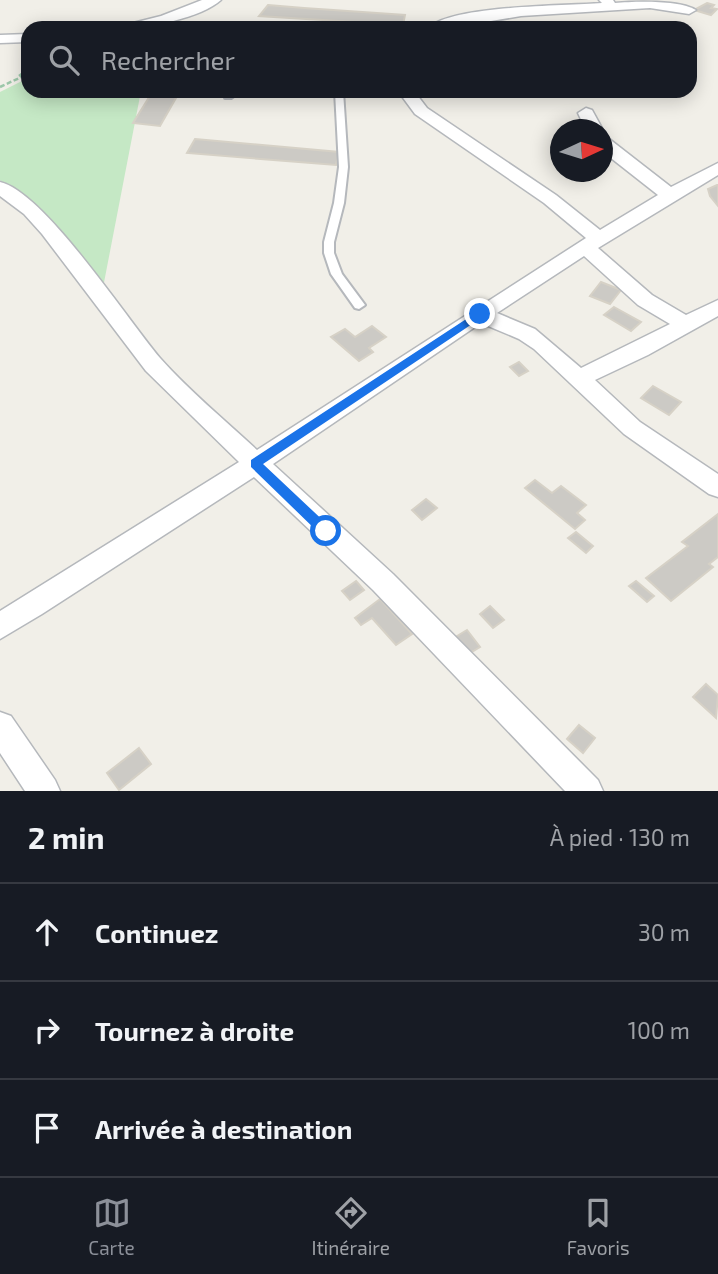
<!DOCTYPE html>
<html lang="fr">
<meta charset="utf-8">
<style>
body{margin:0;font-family:"Exo 2",sans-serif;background:#20242c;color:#f1f3f6}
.compass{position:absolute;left:550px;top:119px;width:63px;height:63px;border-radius:50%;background:#171b24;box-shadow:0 4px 18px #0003;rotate:86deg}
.stop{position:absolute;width:21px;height:21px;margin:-16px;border:5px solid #1a73e8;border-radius:50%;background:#fff}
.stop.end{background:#1a73e8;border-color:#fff;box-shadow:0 2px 7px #0008}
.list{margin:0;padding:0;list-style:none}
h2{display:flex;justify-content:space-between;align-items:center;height:91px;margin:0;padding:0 28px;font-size:30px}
h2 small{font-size:23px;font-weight:400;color:#9ea1a6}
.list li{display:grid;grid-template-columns:46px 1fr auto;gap:21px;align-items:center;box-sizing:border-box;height:98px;padding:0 28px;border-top:2px solid #363941}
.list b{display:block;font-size:26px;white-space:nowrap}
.list em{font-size:23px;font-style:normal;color:#9ea1a6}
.icon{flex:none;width:38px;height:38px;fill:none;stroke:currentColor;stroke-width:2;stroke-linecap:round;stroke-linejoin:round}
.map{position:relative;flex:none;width:718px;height:791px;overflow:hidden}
.search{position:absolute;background:#171b24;box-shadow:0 4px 18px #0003;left:21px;right:21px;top:21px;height:77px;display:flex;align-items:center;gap:18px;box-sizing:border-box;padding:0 24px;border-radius:21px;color:#9ea1a6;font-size:26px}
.sheet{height:385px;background:#171b24}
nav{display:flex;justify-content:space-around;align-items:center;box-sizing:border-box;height:98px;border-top:2px solid #363941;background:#171b24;font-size:19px;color:#9ea1a6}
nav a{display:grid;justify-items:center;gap:4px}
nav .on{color:#8c9099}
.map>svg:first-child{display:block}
.green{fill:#c5e8c5}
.building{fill:#cccac5;stroke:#d6d1c6;stroke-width:2}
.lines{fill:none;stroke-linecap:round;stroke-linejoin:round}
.service-casing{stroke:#b5b8bc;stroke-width:4}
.minor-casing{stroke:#b5b8bc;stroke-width:3}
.path{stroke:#9cc7a9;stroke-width:2.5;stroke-dasharray:5 2.5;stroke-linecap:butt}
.service{fill:#fff;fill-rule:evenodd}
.minor{fill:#fff;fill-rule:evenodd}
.route{fill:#1a73e8}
</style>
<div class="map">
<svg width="718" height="791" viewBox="0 0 718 791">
<rect width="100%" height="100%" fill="#f1efe8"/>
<!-- green -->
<path class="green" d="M28,78V91H141L101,298L0,180V92Z"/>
<!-- building -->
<path class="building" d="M707,3L714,5L711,8L717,9L711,15L694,10Z
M268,5L304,8L405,15L403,25L259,16Z
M153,91H180L160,126L133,123Z
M195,139L339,152L336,165L187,153Z
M717,185H718V206L710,196L708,189Z
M601,282L621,290L610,304L590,296Z
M614,307L641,322L631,331L604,315Z
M372,326L386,337L369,348L373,352L359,361L331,337L345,329L355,337Z
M519,362L528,371L519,376L510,367Z
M653,386L681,402L669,415L641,398Z
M535,480L552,493L561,486L586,505L577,513L585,520L575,529L525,488Z
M426,499L437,508L422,520L412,510Z
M718,514V557L709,564L713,567L671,601L646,578L688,546L682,542Z
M576,532L593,546L586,553L568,538Z
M356,581L364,590L350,600L342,591Z
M636,581L654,596L647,602L629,586Z
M380,599L412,634L396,645L372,618L361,625L355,618Z
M490,606L504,620L493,628L480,614Z
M467,630L480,647L462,658L449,641Z
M706,684L718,695L716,718L693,697Z
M579,725L595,738L583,753L567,739Z
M139,748L151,764L119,790L107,773Z"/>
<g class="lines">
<!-- service casing -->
<g class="service-casing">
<path id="service" d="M231,91H241L231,98H225V94Z
M335,91H343L348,167L344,203L334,242V253L342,274L365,305L359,309L355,308L331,274L324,253V242L334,203L339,167Z"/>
</g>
<!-- minor casing -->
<g class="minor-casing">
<path id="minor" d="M202,0H221C201,18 149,28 123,28L125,25L161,16Z
M599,0H613L615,3C636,1 680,0 696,10L689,14L650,8L521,16L450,28H428C452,5 565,6 602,3Z
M28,34V42L0,43V35Z
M398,91H414L427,108L556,195L600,230L658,195L602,151V137L608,138L671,187L718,163V175L598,248L652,295L686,315L718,300V316L648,355L595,380L640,422L718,474V497L709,494L624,434L534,349L519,339L481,323L273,464L393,574L598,780L603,791H565L373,590L254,477L42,614L0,639V611L239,462L146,371L42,234L24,214L0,196V182C44,192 127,319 160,358C189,391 225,420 257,450L586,238L544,203L415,114ZM584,256L638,305L670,324L581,368L535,329L497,313Z
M586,108L592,110L603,130L602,131L586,130L578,113Z
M0,712L11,716L55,780L60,791H25L0,753Z"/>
</g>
<!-- path -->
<path class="path" d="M19,76L28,69
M0,87L28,74"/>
<!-- service -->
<use href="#service" class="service"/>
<!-- minor -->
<use href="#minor" class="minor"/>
</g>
<!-- route -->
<path class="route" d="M480,310L484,311V316L263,464L330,527V535H321L251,467V460Z"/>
</svg>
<svg class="compass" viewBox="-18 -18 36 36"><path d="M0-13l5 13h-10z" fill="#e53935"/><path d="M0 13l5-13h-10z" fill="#9ea1a6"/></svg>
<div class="stop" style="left:326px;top:531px"></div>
<div class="stop end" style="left:480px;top:314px"></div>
<div class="search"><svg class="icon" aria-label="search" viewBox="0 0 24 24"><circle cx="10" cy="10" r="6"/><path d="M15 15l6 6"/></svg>Rechercher</div>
</div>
<section class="sheet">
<h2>2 min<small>À pied · 130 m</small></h2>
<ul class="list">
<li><svg class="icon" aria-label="ahead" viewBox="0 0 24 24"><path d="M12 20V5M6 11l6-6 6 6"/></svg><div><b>Continuez</b></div><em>30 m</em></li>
<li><svg class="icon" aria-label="right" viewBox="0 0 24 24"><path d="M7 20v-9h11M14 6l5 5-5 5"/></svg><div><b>Tournez à droite</b></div><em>100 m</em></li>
<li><svg class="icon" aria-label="arrive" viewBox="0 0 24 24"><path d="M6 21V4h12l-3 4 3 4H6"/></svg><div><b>Arrivée à destination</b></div></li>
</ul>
</section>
<nav>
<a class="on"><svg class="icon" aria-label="map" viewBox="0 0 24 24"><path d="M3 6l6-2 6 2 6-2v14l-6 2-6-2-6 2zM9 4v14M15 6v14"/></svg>Carte</a>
<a><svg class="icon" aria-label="directions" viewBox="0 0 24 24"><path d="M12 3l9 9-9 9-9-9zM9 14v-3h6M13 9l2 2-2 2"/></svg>Itinéraire</a>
<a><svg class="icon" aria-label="saved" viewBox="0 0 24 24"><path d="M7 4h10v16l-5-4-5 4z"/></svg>Favoris</a>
</nav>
